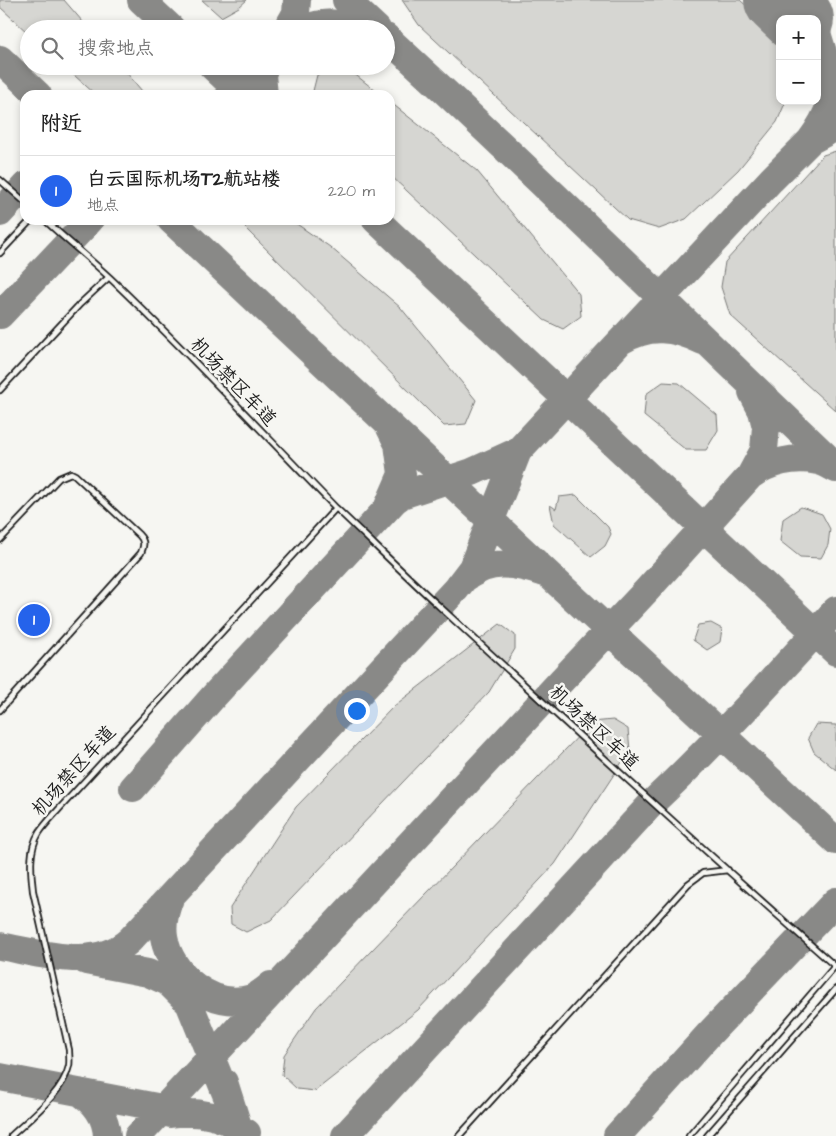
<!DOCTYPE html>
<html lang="zh">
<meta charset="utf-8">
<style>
body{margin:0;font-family:"Architects Daughter","LXGW WenKai TC",sans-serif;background:#f6f6f6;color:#222}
.controls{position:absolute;right:15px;top:15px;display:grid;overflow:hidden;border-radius:10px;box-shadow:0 2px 8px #0003}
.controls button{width:45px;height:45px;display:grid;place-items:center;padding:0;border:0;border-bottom:1px solid #e0e0e0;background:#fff;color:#222;font:25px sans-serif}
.you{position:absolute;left:356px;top:710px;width:18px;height:18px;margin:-12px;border:4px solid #fff;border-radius:50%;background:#1a73e8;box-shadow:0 0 0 8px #1a73e833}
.badge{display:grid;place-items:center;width:32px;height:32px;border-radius:50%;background:#2563eb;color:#fff;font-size:16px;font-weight:700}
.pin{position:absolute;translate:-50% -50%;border:2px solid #fff;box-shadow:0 1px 5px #0006}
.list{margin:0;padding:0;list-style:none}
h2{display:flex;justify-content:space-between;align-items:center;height:65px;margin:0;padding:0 20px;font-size:21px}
h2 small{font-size:16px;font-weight:400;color:#767676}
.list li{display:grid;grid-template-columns:32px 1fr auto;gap:15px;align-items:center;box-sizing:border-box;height:70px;padding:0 20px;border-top:1px solid #e0e0e0}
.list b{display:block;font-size:19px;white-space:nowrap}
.list p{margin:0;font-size:16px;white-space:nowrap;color:#767676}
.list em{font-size:16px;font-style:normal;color:#767676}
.icon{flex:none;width:28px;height:28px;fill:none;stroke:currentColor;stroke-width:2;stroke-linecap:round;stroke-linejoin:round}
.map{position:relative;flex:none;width:836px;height:1136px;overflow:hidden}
.search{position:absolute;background:#fff;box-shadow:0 2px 8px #0003;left:20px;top:20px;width:375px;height:55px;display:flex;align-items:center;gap:12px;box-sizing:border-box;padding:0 18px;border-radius:28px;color:#767676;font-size:19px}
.panel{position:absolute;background:#fff;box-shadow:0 2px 8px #0003;left:20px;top:90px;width:375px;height:135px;border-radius:15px}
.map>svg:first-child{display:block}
.green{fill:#d6d6d2;stroke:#797977}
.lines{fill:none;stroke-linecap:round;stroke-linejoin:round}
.taxiway{stroke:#898987;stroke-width:28}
.runway{stroke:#898987;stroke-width:70}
.lane-casing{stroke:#1c1c1c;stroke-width:8}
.lane{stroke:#f6f6f2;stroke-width:4.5}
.labels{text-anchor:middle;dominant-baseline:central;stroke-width:5;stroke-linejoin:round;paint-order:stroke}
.street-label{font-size:19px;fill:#1c1c1c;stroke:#f6f6f2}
</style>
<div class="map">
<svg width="836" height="1136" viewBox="0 0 836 1136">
<rect width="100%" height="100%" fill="#f6f6f2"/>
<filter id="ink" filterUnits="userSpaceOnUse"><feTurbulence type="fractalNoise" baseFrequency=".02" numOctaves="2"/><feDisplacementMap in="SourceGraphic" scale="10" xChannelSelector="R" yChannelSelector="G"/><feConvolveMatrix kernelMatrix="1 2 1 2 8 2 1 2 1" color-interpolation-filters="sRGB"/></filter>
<g filter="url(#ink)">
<!-- green -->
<path class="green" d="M0,0H64L89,29H29V34L0,7Z
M202,0H247L239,7L221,17Z
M402,0H740L780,36V101H786L777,122L738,170L686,219L659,229L628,220L419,25Z
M64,66H121L142,91L140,95H96Z
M330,69L352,72L381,95H312L317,75Z
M390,102L477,171L579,294L581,316L563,329L544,320L390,175Z
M836,151V411L730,315L721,287L725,262L823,155Z
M237,220H291L330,247L401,308L476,400L466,424L444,426Z
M663,382L679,383L717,415L718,430L706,450H686L644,416L646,394Z
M576,495L608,527L611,534L605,546L591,557L554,524L550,505L556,509L559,497Z
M801,507L822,514L830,529L828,545L821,558L800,557L780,541L783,519Z
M711,623L722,629L720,642L707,650L693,640L698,625Z
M500,624L515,635V649L489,692L271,920L246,932L231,924L230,908L296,807L394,706Z
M613,720L628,729L630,750L555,864L418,1010L315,1091L297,1089L282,1075L284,1055L316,1008L592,722Z
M816,724L836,725V770L814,752L808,738Z"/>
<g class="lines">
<!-- taxiway -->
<path class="taxiway" d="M141,0L172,29
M346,0L377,29
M287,29L296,13L297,0
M303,29C325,21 340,22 362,29
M818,36C823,54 836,87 830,104C826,118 818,130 810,141L836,127
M386,37C539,177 686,323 836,466
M0,59L38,95
M212,66L243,95
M229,95L257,66
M264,95L262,75L265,66
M0,213L25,186
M171,220L549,575L836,841
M376,220L836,652
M0,315L90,220
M621,341C650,324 673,327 703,341
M750,476L764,450L766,427L762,411L752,392
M388,506L402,474L398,444L390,428
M465,578C471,574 477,571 483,568C502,560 528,567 547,574
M133,788L213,697L395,500L402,495L472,472L518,451
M171,896C165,910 162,923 164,937C170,975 213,1011 252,998C259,995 265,990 271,985
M0,946C40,953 96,972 130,940L456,589L472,568L518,451L771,180L810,141
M86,961L148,973L168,982L187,1001
M177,973L228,1099
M0,1077L188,1113
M224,1082L238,1126
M79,1092C95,1102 106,1116 107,1136
M170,1114C197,1110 226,1116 247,1133
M138,1136L562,680L647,590L750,476C769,462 794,456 818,461C824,462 830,466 836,469
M345,1136L653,802C718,741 777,675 836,610
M617,1136L710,1033L836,901"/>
<!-- runway -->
<path class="runway" d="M779,0L799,19"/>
<!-- lane casing -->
<g class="lane-casing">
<path id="lane" d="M0,180L25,202
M45,220C66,240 89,258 110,278C188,352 261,431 336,508
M0,253L31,220
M0,390L80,304L109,277
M0,540L59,478L71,473L75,475L139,535C145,541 144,546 141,553L0,710
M11,1136C31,1117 63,1093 69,1066C70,1061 69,1055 69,1050L33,891C31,873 28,851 39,833C44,825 52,817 59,809L336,508C371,541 405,575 440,607C571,728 702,849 836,967
M459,1136L688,884L703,873L728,870
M689,1136L835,966
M707,1136L836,989"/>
</g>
<!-- lane -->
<use href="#lane" class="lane"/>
</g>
</g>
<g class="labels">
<!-- street labels -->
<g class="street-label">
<text transform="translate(233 382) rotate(46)">机场禁区车道</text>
<text transform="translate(594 728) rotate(43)">机场禁区车道</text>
<text transform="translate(74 771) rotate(-48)">机场禁区车道</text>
</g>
</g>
</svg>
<div class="controls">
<button>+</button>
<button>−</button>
</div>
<div class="you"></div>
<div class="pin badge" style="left:34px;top:620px">1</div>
<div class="search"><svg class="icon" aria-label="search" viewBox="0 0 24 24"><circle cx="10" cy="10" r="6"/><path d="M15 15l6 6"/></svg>搜索地点</div>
<section class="panel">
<h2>附近<small></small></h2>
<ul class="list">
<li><span class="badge">1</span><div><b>白云国际机场T2航站楼</b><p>地点</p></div><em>220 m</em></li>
</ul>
</section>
</div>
